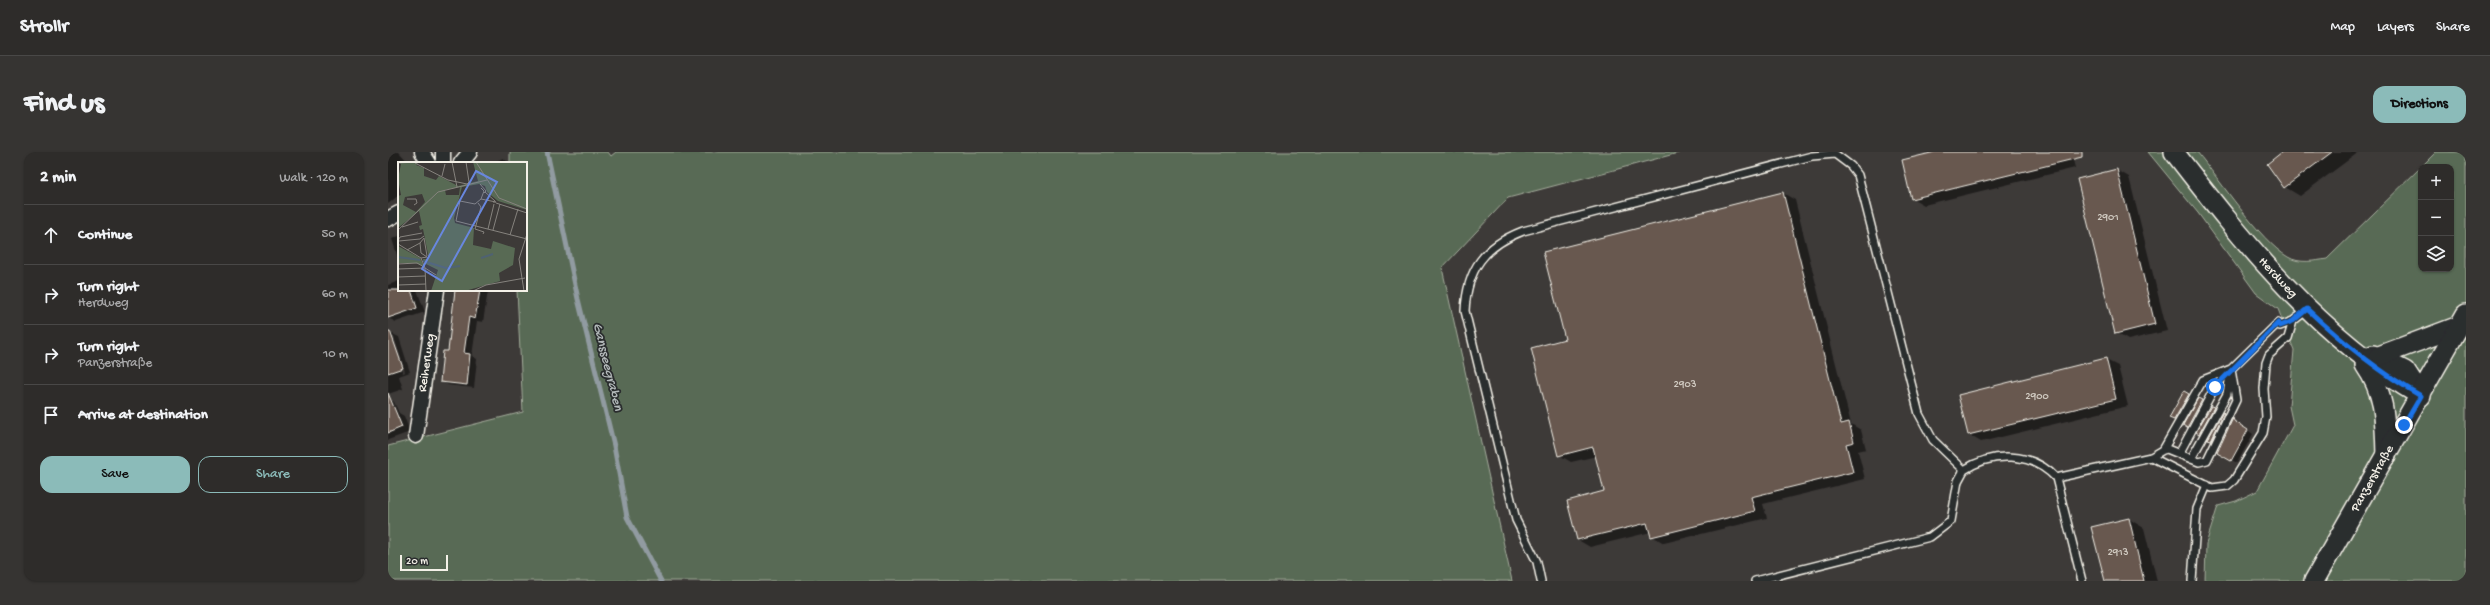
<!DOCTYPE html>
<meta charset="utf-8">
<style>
body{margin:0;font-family:"Gochi Hand",sans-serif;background:#363432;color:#f1f3f6}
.controls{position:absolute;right:12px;top:12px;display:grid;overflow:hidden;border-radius:8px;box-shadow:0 1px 3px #0004}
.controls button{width:36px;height:36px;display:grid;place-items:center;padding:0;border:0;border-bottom:1px solid #494847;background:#2e2c2a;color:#f1f3f6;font:20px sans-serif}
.scale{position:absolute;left:12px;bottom:10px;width:48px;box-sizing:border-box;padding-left:4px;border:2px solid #f4f1e8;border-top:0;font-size:11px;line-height:14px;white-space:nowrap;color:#f4f1e8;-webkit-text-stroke:3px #2a2d2e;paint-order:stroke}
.stop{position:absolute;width:12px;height:12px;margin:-9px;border:3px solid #1a73e8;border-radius:50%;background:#fff}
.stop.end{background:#1a73e8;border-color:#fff;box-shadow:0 1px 4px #0008}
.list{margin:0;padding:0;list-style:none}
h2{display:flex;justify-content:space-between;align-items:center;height:52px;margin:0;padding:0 16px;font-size:17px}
h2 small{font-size:13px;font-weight:400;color:#a7a7a8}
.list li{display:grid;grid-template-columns:26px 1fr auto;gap:12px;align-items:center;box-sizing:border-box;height:60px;padding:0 16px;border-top:1px solid #494847}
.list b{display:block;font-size:15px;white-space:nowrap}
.list p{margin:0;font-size:13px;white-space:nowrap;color:#a7a7a8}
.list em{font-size:13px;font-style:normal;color:#a7a7a8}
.actions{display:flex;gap:8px;padding:12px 16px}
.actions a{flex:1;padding:9px 0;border:1px solid #8bbbb9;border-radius:12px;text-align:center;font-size:14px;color:#8bbbb9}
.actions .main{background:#8bbbb9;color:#111}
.icon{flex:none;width:22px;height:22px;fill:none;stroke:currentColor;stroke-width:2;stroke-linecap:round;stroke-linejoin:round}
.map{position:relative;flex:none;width:2078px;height:429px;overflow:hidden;border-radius:12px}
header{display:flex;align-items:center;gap:24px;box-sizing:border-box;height:56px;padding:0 20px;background:#2e2c2a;border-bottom:1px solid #494847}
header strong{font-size:19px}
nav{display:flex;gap:22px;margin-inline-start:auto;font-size:14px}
.intro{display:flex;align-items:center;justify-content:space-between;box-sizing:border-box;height:96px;padding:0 24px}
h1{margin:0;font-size:28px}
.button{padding:10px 18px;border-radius:12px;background:#8bbbb9;color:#111;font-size:14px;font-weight:700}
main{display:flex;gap:24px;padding:0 24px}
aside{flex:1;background:#2e2c2a;border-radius:12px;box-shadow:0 1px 3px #0004}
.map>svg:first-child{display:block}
.green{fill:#586a54;stroke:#a6ae9e}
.shadow{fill:#0007;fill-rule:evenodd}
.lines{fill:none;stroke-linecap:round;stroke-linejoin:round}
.stream{stroke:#919ba1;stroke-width:5}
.building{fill:#685850;stroke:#f4f1e8}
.lane-casing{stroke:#f4f1e8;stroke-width:10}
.street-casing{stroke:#f4f1e8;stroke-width:17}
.secondary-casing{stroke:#f4f1e8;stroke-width:22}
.lane{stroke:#2a2d2e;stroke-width:7}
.street{stroke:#2a2d2e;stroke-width:14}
.secondary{stroke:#2a2d2e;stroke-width:19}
.route{stroke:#1a73e8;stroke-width:5}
.labels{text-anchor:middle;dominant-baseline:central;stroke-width:3.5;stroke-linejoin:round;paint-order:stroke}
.number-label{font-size:11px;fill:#d1cbc2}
.street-label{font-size:13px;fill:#f4f1e8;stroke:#2a2d2e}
.water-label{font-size:14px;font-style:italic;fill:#b2b8b9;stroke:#2a2d2e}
.inset-river{fill:none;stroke:#4f6272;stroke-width:2}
.inset-road{fill:none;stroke:#86837e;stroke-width:1}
.view{fill:#6887de;fill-opacity:0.15;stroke:#6887de;stroke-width:2}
.inset-edge{fill:none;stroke:#f4f1e8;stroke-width:2}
</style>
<header>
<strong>Strollr</strong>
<nav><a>Map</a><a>Layers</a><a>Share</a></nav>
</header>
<div class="intro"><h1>Find us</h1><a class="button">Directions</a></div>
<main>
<aside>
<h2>2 min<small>Walk · 120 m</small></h2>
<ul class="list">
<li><svg class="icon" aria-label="ahead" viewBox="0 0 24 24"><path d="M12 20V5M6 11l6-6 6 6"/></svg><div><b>Continue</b></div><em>50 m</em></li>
<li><svg class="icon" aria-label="right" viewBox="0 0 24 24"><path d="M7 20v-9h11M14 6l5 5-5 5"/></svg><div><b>Turn right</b><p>Herdweg</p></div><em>60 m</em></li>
<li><svg class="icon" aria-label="right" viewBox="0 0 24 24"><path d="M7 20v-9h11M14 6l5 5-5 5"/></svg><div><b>Turn right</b><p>Panzerstraße</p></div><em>10 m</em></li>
<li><svg class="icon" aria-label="arrive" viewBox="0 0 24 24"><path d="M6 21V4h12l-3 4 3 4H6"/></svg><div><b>Arrive at destination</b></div></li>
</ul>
<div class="actions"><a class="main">Save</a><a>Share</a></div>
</aside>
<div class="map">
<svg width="2078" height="429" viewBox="0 0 2078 429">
<rect width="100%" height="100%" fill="#3d3a38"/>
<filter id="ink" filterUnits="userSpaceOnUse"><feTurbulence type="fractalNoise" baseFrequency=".025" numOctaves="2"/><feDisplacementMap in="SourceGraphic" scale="8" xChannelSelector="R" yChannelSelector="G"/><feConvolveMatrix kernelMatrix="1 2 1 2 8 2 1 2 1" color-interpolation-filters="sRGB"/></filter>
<g filter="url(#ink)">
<!-- green -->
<path class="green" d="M122,0H220L223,4L228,0H1294L1120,46L1054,116L1124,429H0V294L135,260L129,138H138V11H122Z
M1760,0H1809C1831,27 1872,89 1900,105C1911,112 1927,109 1939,107L2033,15V117H2063V15H2033L2048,0H2078V429H1817L1818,392L1830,354L1848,349L1869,339L1905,273L1901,254L1906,198L1890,157L1868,141L1810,61Z"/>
<!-- shadow -->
<path class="shadow" d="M0,0H11L21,11H11V43L0,52Z
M1551,0H1683L1687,16L1536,53L1524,46Z
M1896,0H1971L1912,44L1897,35Z
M115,6L121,11H105Z
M1729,18L1741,25L1779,179L1740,188L1728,181Z
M1395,41L1407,48L1463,272L1473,278L1478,297L1470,299L1477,327L1375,352L1379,366L1276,391L1264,384L1263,380L1202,395L1190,388L1180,349L1218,340L1209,304L1183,310L1171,303L1178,188Z
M11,84V109L4,87Z
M11,129V138H29L37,160L8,170L0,166V133Z
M68,138L100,139L95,170L89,169L84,204L89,207L86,236L60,233L53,229L61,200Z
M0,180L11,185L22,220L11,224L15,237L0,242ZM3,185H6L17,220L15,221Z
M1718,208L1730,214L1740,254L1593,290L1581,283L1572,244Z
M1796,240L1805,245L1790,270L1783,265Z
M0,246L6,250L11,261L16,264L22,280L0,288Z
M1811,248L1817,251L1804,277L1796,273Z
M1823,255L1829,258L1815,283L1810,280Z
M1836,262L1839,264L1827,290L1821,286Z
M1845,267L1865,282L1849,311L1830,300Z
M1741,367L1756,376L1769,429H1718Z"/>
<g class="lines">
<!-- stream -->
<path class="stream" d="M159,0L190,147L226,294L239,365L273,429"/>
</g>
<!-- building -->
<path class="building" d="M1547,0H1694V5L1523,47L1514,8Z
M1894,0H1944L1896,36L1879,12Z
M1729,17L1767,172L1727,182L1689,27Z
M1395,40L1453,272L1461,270L1466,290L1458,292L1465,320L1363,345L1367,359L1263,385L1259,371L1189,388L1179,349L1216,339L1205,295L1170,304L1143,196L1177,187L1155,100Z
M0,138H23L29,156L0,166Z
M67,138H92L87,167L81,165L76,201L82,202L79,233L52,230L55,199H60Z
M0,179H2L15,216L0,221Z
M1718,206L1728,247L1580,283L1570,243Z
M1796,239L1801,242L1786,268L1781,266Z
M0,241L14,275L0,281Z
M1810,246L1814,248L1799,276L1795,273Z
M1823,254L1826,255L1811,282L1808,280Z
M1835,260L1836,261L1823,288L1820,287Z
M1845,266L1846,269L1860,278L1843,309L1829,301Z
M1741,366L1756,429H1717L1703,375Z"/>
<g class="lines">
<!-- lane casing -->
<g class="lane-casing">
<path id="lane" d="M1775,298L1779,297L1811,310L1819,308L1848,248L1843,217
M1791,302L1827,235L1842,218
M1763,305L1824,336L1839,334L1846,328L1875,281L1878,265L1876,237L1878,211L1881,203L1900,186L1905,169
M1803,307L1839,242L1842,223
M1153,429L1149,410L1128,368L1077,159C1079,117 1096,94 1135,79L1424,4L1447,2L1463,14L1470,23L1531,262L1545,288L1576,318C1605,299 1644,300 1668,326
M1367,429L1542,385L1563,369L1570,329L1576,318
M1694,429L1668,326L1763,305L1775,298L1815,228L1843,217L1890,171L1892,174L1905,169L1919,158
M1804,429L1809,357L1819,333"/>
</g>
<!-- street casing -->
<g class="street-casing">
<g id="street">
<path d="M34,0L41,11"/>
<path d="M55,11V0"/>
<path d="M73,11L82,0"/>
<path d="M0,67L11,61"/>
<path id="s1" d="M28,284L49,138"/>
</g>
</g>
<!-- secondary casing -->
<g class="secondary-casing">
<g id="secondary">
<path id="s2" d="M1786,0C1857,92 1931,185 2033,244"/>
<path d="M1985,203L2017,219L2032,242"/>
<path d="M1991,204L2071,174"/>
<path d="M1977,213C1998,243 1997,269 1998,304"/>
<path id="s3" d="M1926,429L2078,162"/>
</g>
</g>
<!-- lane -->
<use href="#lane" class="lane"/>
<!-- street -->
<use href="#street" class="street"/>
<!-- secondary -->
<use href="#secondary" class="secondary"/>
</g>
</g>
<g class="lines" filter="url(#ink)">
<!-- route -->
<path class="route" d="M1827,235L1890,171L1892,174L1905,169L1919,157C1954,190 1991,220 2033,244L2016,273"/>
</g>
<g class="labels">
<!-- number labels -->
<g class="number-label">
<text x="1720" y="66">2901</text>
<text x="1297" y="233">2903</text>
<text x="1649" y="245">2900</text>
<text x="1730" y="401">2913</text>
</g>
<!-- street labels -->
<g class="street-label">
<text stroke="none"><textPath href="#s2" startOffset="163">Herdweg</textPath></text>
<text stroke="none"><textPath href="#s1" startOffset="74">Reiherweg</textPath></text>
<text stroke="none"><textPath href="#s3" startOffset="118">Panzerstraße</textPath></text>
</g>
<!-- water labels -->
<g class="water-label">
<text transform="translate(219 215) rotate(76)">Gansseegraben</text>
</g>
</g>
<!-- overview -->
<g transform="translate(10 10)">
<rect width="129" height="129" fill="#3d3a38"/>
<path d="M0,0H21L18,3L26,6V14L38,18L41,14L60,24L80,19L75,0H129V48L100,39L89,30L87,24L81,22L64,25L56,56L57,61L76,66L75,83L93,87L95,79L117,86L115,103L101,111L102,119L67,129H33L40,108L26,101L25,97H30V92L25,67L22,68L21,64L24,63L21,49L0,66V34L3,33L0,17L3,2ZM62,25L61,33H48L47,28ZM24,32L27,40L18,50L5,43L7,35ZM0,84L22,96L26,104L17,101H0Z" fill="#586a54" fill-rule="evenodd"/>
<path class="inset-river" d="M0,95L22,98M83,96L95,92M25,99L48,106L62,104"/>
<path class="inset-road" d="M54,0L59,25M78,0L101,36L129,47M0,1L19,0M17,1L50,18L69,22L71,20L68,0M44,14L47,2M82,22L88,29L86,31M83,26L86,29L83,37L98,40H95M87,30L97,39M9,37H18L19,41L16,43M83,37L77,42L62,39L58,59L129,77M80,41L83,45L77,67L86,70L85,72M98,41L129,51M4,65L20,60M90,67L96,42M0,68L40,30L89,18M95,68L102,42M112,73L120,47M0,79L2,75L24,71M1,79L22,77L26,74M22,81L26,76L29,94M0,82L23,96L27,106L28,129M9,88L22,81L23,91L29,95L23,96M0,102L19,101L26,105M0,107L27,106L38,113M0,115L27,114M0,123L28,122M75,129L88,123L127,116M126,129L121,97L129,72"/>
<path class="view" d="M78,9L99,20L44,119L24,107Z"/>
<rect width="129" height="129" class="inset-edge"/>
</g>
</svg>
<div class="controls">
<button>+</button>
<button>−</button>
<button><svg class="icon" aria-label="layers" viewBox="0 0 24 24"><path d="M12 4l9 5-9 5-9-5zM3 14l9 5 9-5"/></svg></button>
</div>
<div class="scale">20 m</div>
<div class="stop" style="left:1827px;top:235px"></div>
<div class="stop end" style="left:2016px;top:273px"></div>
</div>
</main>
